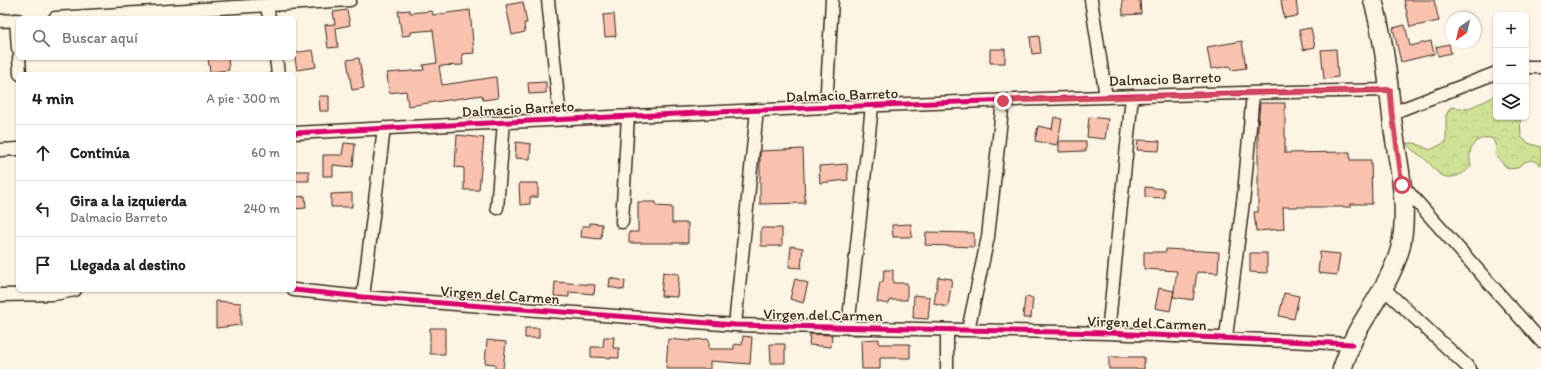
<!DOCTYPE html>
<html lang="es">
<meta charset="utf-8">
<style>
body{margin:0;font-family:Itim,sans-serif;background:#f6f6f6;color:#202124}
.controls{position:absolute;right:12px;top:12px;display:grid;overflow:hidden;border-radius:6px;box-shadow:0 1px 3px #0004}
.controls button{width:36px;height:36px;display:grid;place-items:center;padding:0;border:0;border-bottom:1px solid #e0e0e0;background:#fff;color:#202124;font:20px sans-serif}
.compass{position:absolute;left:1445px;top:12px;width:36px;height:36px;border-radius:50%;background:#fff;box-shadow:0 1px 3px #0004;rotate:214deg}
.stop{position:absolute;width:12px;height:12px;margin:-9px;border:3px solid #d1495b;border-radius:50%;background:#fff}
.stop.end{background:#d1495b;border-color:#fff;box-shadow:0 1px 4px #0008}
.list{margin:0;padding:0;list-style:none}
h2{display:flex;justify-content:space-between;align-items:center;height:52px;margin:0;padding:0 16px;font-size:17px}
h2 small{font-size:13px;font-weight:400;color:#757577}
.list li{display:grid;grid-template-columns:26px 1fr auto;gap:12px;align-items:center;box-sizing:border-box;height:56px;padding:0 16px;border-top:1px solid #e0e0e0}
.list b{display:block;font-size:15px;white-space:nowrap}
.list p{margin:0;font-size:13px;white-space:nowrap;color:#757577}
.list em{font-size:13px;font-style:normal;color:#757577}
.icon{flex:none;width:22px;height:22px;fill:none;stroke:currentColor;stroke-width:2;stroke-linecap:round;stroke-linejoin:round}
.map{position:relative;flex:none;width:1541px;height:369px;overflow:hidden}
.search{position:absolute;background:#fff;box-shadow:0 1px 3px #0004;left:16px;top:16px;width:280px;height:44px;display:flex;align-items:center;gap:10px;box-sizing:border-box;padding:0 14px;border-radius:6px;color:#757577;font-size:15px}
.panel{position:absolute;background:#fff;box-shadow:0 1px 3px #0004;left:16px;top:72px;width:280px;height:220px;border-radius:6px}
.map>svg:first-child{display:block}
.forest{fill:url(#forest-crowns);stroke:#85865a}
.building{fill:#f9c2ae;stroke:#3b2a1e}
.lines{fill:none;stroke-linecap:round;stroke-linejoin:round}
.street-casing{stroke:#3b2a1e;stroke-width:15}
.secondary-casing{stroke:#3b2a1e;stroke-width:21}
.street{stroke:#fcf5e5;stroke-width:12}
.secondary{stroke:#fcf5e5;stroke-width:18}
.cycleway-casing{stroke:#fcf5e5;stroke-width:8}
.cycleway{stroke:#d6006c;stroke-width:5}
.route{stroke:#d1495b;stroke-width:5}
.labels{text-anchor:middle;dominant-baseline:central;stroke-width:3;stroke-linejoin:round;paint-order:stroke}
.street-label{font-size:15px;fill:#3b2a1e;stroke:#fcf5e5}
</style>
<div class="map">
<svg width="1541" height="369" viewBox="0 0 1541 369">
<defs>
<pattern id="forest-crowns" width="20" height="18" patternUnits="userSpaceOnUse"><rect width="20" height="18" fill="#cfe195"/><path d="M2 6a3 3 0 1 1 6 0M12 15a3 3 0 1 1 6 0" fill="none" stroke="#b3c180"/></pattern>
</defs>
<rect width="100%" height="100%" fill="#fcf5e5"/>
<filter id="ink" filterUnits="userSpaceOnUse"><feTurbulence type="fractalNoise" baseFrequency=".025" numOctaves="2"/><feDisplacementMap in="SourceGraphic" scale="8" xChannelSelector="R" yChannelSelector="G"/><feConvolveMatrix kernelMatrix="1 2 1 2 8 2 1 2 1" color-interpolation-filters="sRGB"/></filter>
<g filter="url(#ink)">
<!-- forest -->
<path class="forest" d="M1496,92V117H1520L1521,137L1528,143L1541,147V165L1532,160L1524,162L1517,168L1508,169L1495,155L1496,146L1492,138C1473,136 1467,150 1471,166C1464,175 1449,182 1438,173C1434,169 1431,164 1427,161C1420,154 1412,152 1406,143H1415L1430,150L1446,142V115L1451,107L1468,109C1478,102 1489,103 1496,92Z"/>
<!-- building -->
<path class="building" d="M1122,0H1140L1141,14L1123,15Z
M1281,0H1296L1298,16L1284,18Z
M1404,0H1434L1439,21L1410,27Z
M523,2L527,23H524L525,32L512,35L506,5Z
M347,10L350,25L336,28L338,47L328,48L325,25L335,24L333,12Z
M410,10V13L432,11L433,15L470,10L474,53L462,54L463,65L439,66L442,85L496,77L498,98L483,100L482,95L408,106L406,91L389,93L387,73L424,70L423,65L437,63L433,30L411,32V35L402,36L398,11Z
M614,14L616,36L605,37L603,15Z
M1405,25L1410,46L1431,41L1434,54L1401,62L1393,28Z
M1311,28L1315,47L1303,50L1299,30Z
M1039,36L1041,53L1032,54L1030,37Z
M1242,41L1246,68L1231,70L1230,66L1211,69L1207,47Z
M1449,44L1451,53L1438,56L1436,47Z
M990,49H1005V63H990Z
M1336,49L1338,77L1324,79L1321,50Z
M313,50L316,67L297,70L294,53Z
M208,58H228L229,70L210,72Z
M359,58L364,88L352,90L347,60Z
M546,82V93L529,94L528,83Z
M319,96H329V111H320Z
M1260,103H1285V153L1350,152V160H1371L1372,204H1351V207H1283L1284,229L1256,231L1254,212H1258V126Z
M1054,117L1062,119L1057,145L1035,141L1038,126L1052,129Z
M1089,117L1108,119L1105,139L1087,137Z
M457,135L484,138L479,190H464V168L455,167Z
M1138,140L1160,141L1159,151L1137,150Z
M1059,141H1086V151L1059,152Z
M516,142L531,144L530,159L515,158Z
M344,143L355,144L353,167L333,165V176H323V155H342Z
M803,149L805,203L760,204V151Z
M847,164L848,180L820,183L819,166Z
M294,171H309V181H294Z
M519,183H538V197H530V204L520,205Z
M1145,187L1164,189V198L1145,197Z
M352,193V207H331V194Z
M305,196L306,208L294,209V197Z
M638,202H656V206L672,207V223H688V243H629V232H638Z
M590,223L602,224L601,239L581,237L582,226H590Z
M911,224L912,237H893L892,225Z
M761,228H782V246H761Z
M926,232L974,233V247L925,245Z
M791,246L803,248L801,268L789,267Z
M1166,249L1219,252L1218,273L1197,272L1193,300L1173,297L1177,271L1144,269V252H1166Z
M1320,252L1340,254L1337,275L1318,273Z
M1250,253H1267V273L1250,272Z
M884,270H893V283H907V300H890L889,304L877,302L880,282H883Z
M663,272L679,274L677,297L661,296Z
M938,277L952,279L948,307L934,304Z
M610,278L625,281L624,290L609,287Z
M795,279L808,283L803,303L790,299Z
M555,282L595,285L594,294L569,292V297L554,296Z
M1159,288L1174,291L1170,311L1155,308Z
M1284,293L1299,296L1294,319L1279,316Z
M914,295L930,297L928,319L913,318Z
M1025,297L1033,298L1031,318H1023Z
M216,301L241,303V325L216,328Z
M430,328H445V354H430Z
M525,328H539V338H525Z
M810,334L832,335L831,347L809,345Z
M743,336L752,337L750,364L710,361V369H666L668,339L690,341V340L709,339V349H734V344L742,345Z
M604,337H614L613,348H619V358L591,357V347H603Z
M879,339V344H910V358H880V369H862L861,340Z
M487,340L506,342L503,369H495V364L485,363Z
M770,344H785V363H771Z
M1109,357H1144V369H1109Z"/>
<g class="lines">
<!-- street casing -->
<g class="street-casing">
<path id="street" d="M548,0L560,119
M1091,0L1106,97
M267,5L269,18
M55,18L350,0
M16,20L18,49
M0,21L18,20
M19,58L20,74
M276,58L278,74
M1526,67H1541
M826,108L832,0
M1392,113L1496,73
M294,133C659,114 1025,96 1390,90
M0,150L18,149
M1402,185L1541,341
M497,208L504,122
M622,222L628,116
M1383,288L1470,369
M294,290L363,297L735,325L1108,333L1352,344
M0,295L54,294L75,290
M363,297L384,128
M735,325L757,110
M848,328L872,106
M968,330L988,237L1003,101
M1108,333L1132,96
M1226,337L1244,194L1253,93
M947,369V330"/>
</g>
<!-- secondary casing -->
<g class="secondary-casing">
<path id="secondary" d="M1342,369C1347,356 1351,342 1358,330C1373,304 1392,278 1400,249C1410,209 1398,165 1393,126C1388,82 1385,43 1373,0"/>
</g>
<!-- street -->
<use href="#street" class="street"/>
<!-- secondary -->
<use href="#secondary" class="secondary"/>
<!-- cycleway casing -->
<g class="cycleway-casing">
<path id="cycleway" d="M294,133C659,114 1025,96 1390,90
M294,290L363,297L735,325L1108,333L1352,344"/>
</g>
<!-- cycleway -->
<use href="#cycleway" class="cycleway"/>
</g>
</g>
<g class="lines" filter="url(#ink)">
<!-- route -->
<path class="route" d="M1003,101L1252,93L1390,90L1392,113L1402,185"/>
</g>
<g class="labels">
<!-- street labels -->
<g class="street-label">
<text transform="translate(1165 79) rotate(-2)">Dalmacio Barreto</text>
<text transform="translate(842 95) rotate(-2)">Dalmacio Barreto</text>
<text transform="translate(518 109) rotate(-3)">Dalmacio Barreto</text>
<text transform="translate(500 295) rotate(4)">Virgen del Carmen</text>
<text transform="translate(823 315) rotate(1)">Virgen del Carmen</text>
<text transform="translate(1147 323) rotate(2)">Virgen del Carmen</text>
</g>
</g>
</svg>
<div class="controls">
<button>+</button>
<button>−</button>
<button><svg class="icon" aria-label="layers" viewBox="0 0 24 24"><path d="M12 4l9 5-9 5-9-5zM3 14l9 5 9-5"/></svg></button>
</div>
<svg class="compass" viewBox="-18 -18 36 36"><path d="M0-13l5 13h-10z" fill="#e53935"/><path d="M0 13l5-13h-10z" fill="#757577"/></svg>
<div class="stop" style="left:1402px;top:185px"></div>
<div class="stop end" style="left:1003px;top:101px"></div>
<div class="search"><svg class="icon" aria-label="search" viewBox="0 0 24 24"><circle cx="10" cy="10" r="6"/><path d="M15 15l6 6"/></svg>Buscar aquí</div>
<section class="panel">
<h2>4 min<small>A pie · 300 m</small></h2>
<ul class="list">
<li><svg class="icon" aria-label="ahead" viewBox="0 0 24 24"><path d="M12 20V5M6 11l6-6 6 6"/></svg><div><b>Continúa</b></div><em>60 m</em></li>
<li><svg class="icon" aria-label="left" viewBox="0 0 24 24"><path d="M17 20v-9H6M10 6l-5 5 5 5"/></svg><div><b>Gira a la izquierda</b><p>Dalmacio Barreto</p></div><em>240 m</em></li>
<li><svg class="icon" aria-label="arrive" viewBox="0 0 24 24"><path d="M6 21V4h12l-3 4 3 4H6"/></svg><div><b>Llegada al destino</b></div></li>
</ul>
</section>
</div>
